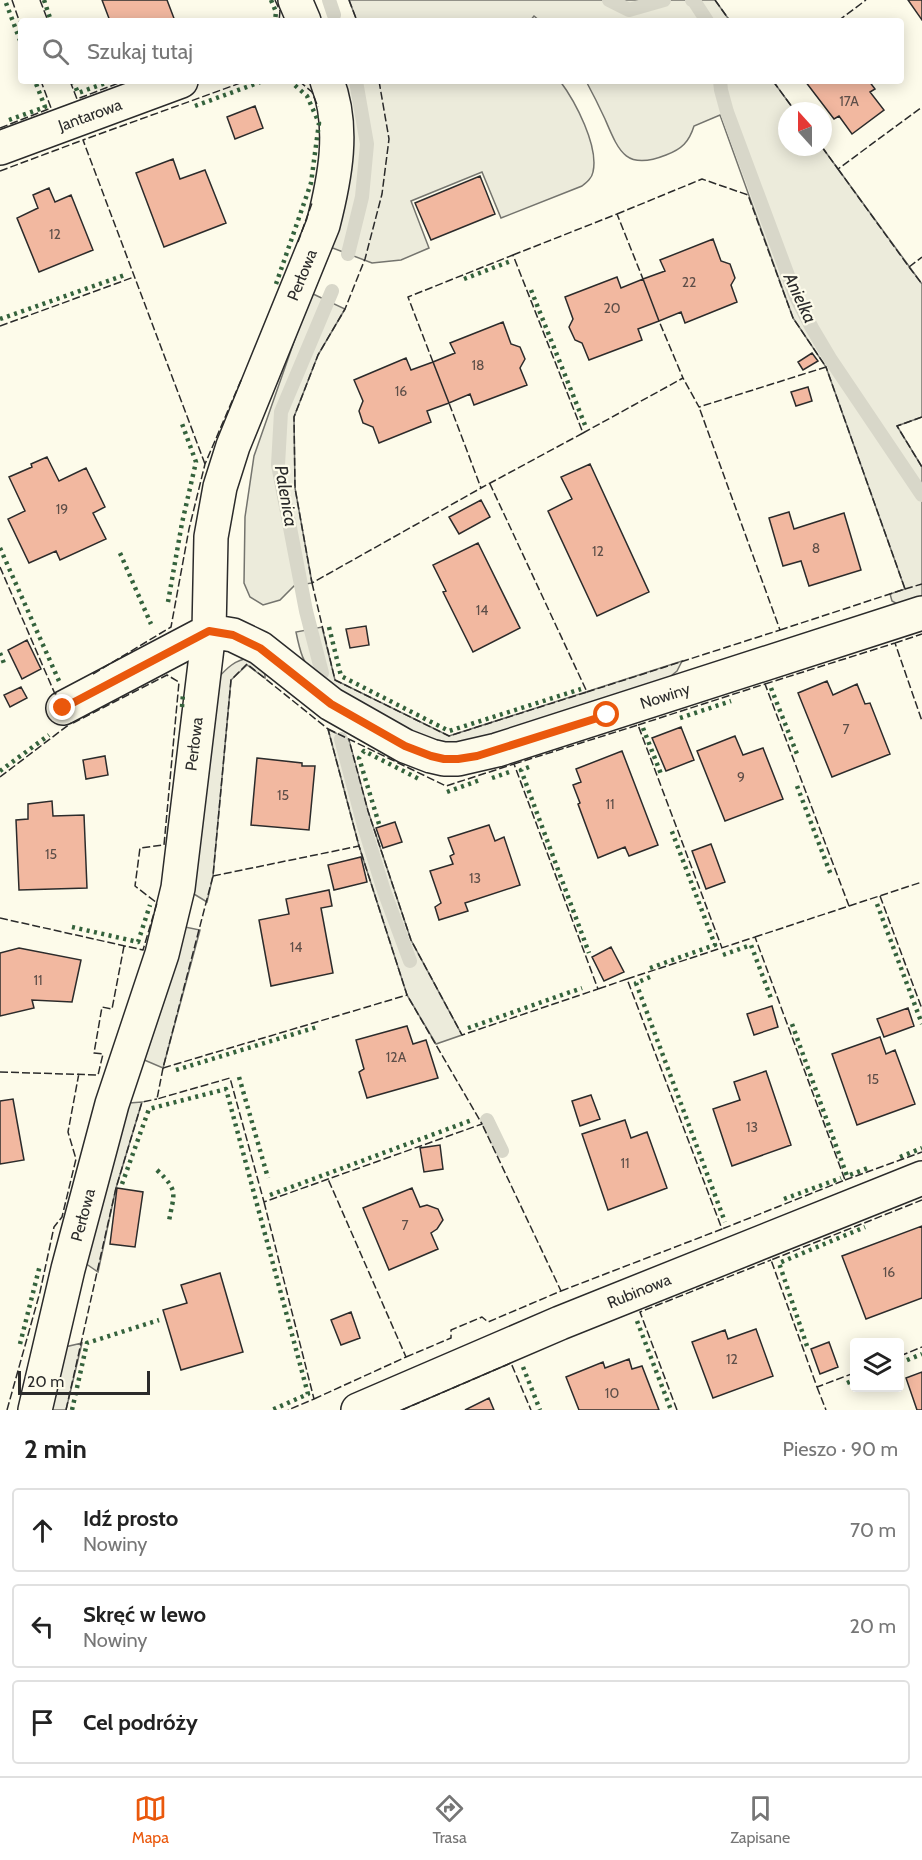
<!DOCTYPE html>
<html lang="pl">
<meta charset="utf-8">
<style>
body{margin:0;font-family:Cabin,sans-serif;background:#f2f2f2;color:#222}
.controls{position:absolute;right:18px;bottom:18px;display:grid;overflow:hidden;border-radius:6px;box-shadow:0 3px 15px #0003}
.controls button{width:54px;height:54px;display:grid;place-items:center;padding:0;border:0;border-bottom:2px solid #e0e0e0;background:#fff;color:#222;font:30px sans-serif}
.compass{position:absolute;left:778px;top:102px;width:54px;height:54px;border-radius:50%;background:#fff;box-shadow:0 3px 15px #0003;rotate:339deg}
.scale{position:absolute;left:18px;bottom:15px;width:132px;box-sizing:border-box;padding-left:6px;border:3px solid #2b2b2b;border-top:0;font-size:16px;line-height:21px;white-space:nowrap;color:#2b2b2b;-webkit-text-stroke:4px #fdfbea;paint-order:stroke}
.stop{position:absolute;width:18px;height:18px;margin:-14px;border:4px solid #ea580c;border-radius:50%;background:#fff}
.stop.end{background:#ea580c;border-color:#fff;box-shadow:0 2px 6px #0008}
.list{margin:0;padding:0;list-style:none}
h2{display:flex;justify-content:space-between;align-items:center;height:78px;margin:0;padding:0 24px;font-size:26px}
h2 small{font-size:20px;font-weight:400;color:#767676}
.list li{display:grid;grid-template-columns:39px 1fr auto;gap:18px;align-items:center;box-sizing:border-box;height:84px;margin:0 12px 12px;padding:0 12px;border:2px solid #e0e0e0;border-radius:6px}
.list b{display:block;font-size:22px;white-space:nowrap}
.list p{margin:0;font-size:20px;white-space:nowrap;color:#767676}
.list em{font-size:20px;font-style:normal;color:#767676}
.icon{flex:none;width:33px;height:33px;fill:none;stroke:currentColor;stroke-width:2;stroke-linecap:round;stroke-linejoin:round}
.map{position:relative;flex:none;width:922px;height:1410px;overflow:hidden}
.search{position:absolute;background:#fff;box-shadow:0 3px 15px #0003;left:18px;right:18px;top:18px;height:66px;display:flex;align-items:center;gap:15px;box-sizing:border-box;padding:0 21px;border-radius:6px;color:#767676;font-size:22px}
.sheet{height:366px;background:#fff}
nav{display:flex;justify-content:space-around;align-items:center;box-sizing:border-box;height:84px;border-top:2px solid #e0e0e0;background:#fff;font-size:16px;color:#767676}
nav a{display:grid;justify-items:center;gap:3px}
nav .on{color:#ea580c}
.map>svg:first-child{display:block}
.green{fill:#ecebdb;stroke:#74746e;stroke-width:1.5}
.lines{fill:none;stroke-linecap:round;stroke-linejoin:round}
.stream{stroke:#d8d7c9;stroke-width:14}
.building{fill:#f2b8a0;stroke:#2b2b2b;stroke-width:1.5}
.minor-casing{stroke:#2b2b2b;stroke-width:36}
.minor{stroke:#fdfbea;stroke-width:33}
.hedge{stroke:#34623c;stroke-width:4.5;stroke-dasharray:3 4.5;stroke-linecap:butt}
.fence{stroke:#2b2b2b;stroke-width:1.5;stroke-dasharray:8 3;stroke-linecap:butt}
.route{stroke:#ea580c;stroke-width:8}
.labels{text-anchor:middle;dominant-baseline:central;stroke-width:4.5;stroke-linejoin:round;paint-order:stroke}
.number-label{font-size:14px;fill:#5d4e48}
.street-label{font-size:16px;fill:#2b2b2b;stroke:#fdfbea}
.water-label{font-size:18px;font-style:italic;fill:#2b2b2b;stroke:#fdfbea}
</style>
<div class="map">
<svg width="922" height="1410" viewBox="0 0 922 1410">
<rect width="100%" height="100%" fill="#fdfbea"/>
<!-- green -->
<path class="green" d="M349,0H715L730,21H540L534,16L530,21H357Z
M341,81H560C575,101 599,146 593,172C592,178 587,182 582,186L501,218L482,172L411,201L429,248L401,260L372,263L330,247Z
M586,81H773L795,111H787V147H822L922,284V417L897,426L922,467V598L899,605L892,601L890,594L905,589L826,367L793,318L720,115L694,126C689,142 682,149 666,155C626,171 619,152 605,119C599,106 593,94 586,81Z
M311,293L345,309L318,355L294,417L295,488L312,583L294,586L280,600L263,605L250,597L244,583L245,517L254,456Z
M322,627L335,680L449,736L682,661L677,671L666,680L477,741L454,744L437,742L419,735L316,678C303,663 300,652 296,632Z
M249,658C258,663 266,667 265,678L247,665L231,680L213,876L207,902L189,891L218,678C227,668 235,660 249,658Z
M328,729L349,740L368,811L411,940L462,1035L436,1044L407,995L359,846Z
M180,926L200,930L163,1068L142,1059Z
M142,1102L116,1188L98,1272L85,1263L129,1103Z
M82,1343L66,1410H49L65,1347Z"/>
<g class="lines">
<!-- stream -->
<path class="stream" d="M329,0L334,15
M609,0L629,10L664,0
M692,0L694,1L707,21
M720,81L721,90L727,112L796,297L812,328L831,360L922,495
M348,254L362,197L367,144L356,81
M322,673L306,611L278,465L281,412L332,291
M341,739L364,826L384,891L410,961
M487,1120L502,1151"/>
</g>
<!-- building -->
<path class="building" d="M102,0H167L175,21H110Z
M908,0H922V20Z
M805,81H869L875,89L870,92L884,110L852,134L839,116L834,119Z
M255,106L263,128L235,139L227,117Z
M173,159L180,179L205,170L226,223L164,247L136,173Z
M480,176L495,214L431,240L415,203Z
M49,188L55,202L71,195L93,250L39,272L17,218L38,208L33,195Z
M713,239L721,261L730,264L735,278L731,285L737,302L685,323L681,312L659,321L643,279L665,271L660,260Z
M617,277L621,288L643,279L659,321L638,329L642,340L589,360L582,343L575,340L569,327L573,319L565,297Z
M503,322L511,344L520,347L525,359L520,368L527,385L474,405L470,394L449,403L433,362L455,353L450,343Z
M812,353L818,361L803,370L798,362Z
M406,358L411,370L433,362L449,403L427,411L431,422L379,443L373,427L363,423L359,411L363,401L354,380Z
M808,387L812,401L796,406L791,392Z
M47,457L59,481L86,468L105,507L93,513L106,539L60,560L56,551L29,563L8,519L25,511L9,477L32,467L31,464Z
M590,464L649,592L597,616L548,511L572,499L561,477Z
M481,500L490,517L459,534L449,517Z
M789,512L794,529L844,513L861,570L809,586L801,561L783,566L769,518Z
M478,543L520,628L473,652L443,592L446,591L433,565Z
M366,626L369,645L350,648L346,629Z
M27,640L41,669L22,679L8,650Z
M827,681L833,695L857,684L865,704L870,703L890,754L832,777L798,693Z
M21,687L27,698L10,707L4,695Z
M681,727L694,760L666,771L652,738Z
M735,736L743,755L763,748L783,799L725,821L697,751Z
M622,751L658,845L629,856L625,847L598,858L578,804L580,803L573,785L581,782L576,769Z
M105,756L108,775L86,779L83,760Z
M257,758L302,763V766H315L309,830L251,825Z
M52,801L53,816L84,815L87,888L19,890L16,820L28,819V804Z
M395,822L402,842L383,848L376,828Z
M489,825L495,841L504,837L520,885L465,903L468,911L439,920L435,907L441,903L430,871L453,864L450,856L454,854L448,838Z
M711,844L725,882L706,889L692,851Z
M361,857L367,882L334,890L328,865Z
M329,890L332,906L321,908L333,973L271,986L259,920L289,914L286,899Z
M611,947L624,972L604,981L592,957Z
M19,948L81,960L72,1002L32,1000L34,1008L0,1016V953Z
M772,1006L778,1027L754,1035L747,1014Z
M908,1008L914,1026L884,1037L877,1019Z
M407,1026L413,1044L426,1040L438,1078L367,1098L359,1072L364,1069L356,1040Z
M880,1037L886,1054L895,1050L915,1104L857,1125L832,1054Z
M766,1071L791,1145L732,1166L713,1109L740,1100L734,1082Z
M591,1095L600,1119L580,1126L572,1101Z
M13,1099L24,1160L0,1164V1101Z
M625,1120L631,1138L647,1132L667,1188L608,1210L582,1134Z
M440,1145L443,1169L424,1172L420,1148Z
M117,1188L143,1192L135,1247L110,1244Z
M412,1188L420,1207L427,1205L438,1209L443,1220L437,1229L431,1233L438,1249L389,1270L363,1208Z
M922,1226V1298L866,1319L842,1256Z
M220,1273L243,1352L181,1370L163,1310L187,1303L181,1285Z
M351,1312L360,1338L341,1345L331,1320Z
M756,1329L773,1376L713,1398L692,1342L725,1330L728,1339Z
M829,1342L838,1367L820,1374L811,1349Z
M629,1359L632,1369L642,1366L659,1410H579L566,1377L603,1362L605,1368Z
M922,1372V1410H917L906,1378Z
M489,1398L494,1410H465Z"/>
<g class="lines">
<!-- minor casing -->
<g class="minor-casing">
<path id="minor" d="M295,0L304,21
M0,148L181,81
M63,708L209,631L233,635L260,648L331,704L405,746L431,756L444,759H458L497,750L922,613
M35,1410L68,1269L112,1104L162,954L178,888L209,631L211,537L220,487L233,446L323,225C335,178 345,127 327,81
M358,1410L560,1323L922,1178"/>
</g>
<!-- minor -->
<use href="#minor" class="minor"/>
<!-- hedge -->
<path class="hedge" d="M44,0L51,21
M271,0L276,12L275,21
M6,3L21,43
M73,81L78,93L111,81
M195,106L263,81
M9,120L45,107L35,81
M464,279L511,261
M276,284L311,183L319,123L307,96L290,81
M531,290L585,425
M0,319L125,275
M0,548L59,681
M120,553L151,624
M168,602L182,523L196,462L181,421
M329,627L341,676L449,731L581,689
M0,653L5,666
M771,688L797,754
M182,707L183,694
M680,718L731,701
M643,728L661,774
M529,767L521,770L589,953
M0,771L49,735
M492,778L512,771
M797,786L831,875
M447,792L480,780
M379,824L359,758L364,751L421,780
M877,904L922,1024
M72,927L138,942L150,905
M723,955L751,945L772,1001
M650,968L715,945L671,829
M650,977L636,983L725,1222
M792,1024L847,1176L868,1168
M468,1028L582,988
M176,1070L317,1027
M239,1077L268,1178
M900,1157L922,1148
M157,1170C179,1191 174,1193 169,1221
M122,1184L149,1109L226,1089L308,1394L272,1410
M270,1195L472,1120
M784,1199L841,1178
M637,1321L671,1410
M20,1344L40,1265
M807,1346L779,1263L865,1227
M900,1363L922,1354
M523,1367L540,1410
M847,1383L854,1380
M72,1410L87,1343L159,1320"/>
<!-- fence -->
<path class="fence" d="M12,0L21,26
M40,0L48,21
M275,0L280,11L279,21
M349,0L357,21
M715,0L730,21
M838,21L866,0
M70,81L77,99L124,81
M299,81L312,92L318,107
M379,81L389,139L382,194L365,259L345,309L318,355L294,417L295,488L312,583L481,488
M773,81L795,111
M0,128L51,108L41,81
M822,147L838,169L922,107
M838,169L909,267L922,257
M0,171L83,140
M617,214L702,179L748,195L793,318L826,367L699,407L683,378
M298,242L312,203
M513,255L617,214L643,279
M909,267L922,284
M0,326L134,277
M433,362L408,297L513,255L583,433L481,488L449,403
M922,417L897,426L922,467
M583,433L683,378L659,321
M205,464L83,140L246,81
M0,567L55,694L59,692
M312,583L335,680L449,736L587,692L490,484
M905,589L922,584
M780,630L905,589L826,367
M895,643L922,634
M93,674L171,627L189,529L205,464L242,378
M765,684L895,643L922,721
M587,692L780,630L699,407
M638,725L765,684L849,906L755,937
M328,729L446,786L514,764L598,989L462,1035L411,940L368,811L349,740
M514,764L638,725L722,948
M0,777L71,723
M213,876L359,846L328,729L247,664L231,680L213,876L163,1068L407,995L359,846
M880,896L922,1009
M849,906L922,882
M0,918L143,950L157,903L135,886L140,848L164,845L179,682L167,675L71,724
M627,979L755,937L845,1180L722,1229
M163,1068L157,1099L230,1078L264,1202L482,1124L407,995
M0,1072L98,1075L103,1054L94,1053L102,1007L112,1009L124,946
M845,1180L922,1152
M264,1202L314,1399L288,1410
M561,1291L722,1229L627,979L598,989
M900,1356L922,1347
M406,1357L451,1338V1330L482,1317L488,1322L561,1291L482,1124
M854,1373L817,1387L771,1260L922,1200
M817,1387L826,1410
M314,1399L406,1357L328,1179
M7,1410L40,1292L54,1227L62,1217L76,1159L68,1132L79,1073
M66,1410L116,1188L142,1102L157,1099
M402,1410L511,1363L531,1410
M677,1410L640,1312L771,1260"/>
</g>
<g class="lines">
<!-- route -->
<path class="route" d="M63,708L209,631L233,635L260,648L331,704L405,746L431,756L444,759H458L477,756L607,715"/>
</g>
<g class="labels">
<!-- number labels -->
<g class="number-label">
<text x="849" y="101">17A</text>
<text x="55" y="234">12</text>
<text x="689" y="282">22</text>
<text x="612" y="308">20</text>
<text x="478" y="365">18</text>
<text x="401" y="391">16</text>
<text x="62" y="509">19</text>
<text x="816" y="548">8</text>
<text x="598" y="551">12</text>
<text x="482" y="610">14</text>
<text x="846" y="729">7</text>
<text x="741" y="777">9</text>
<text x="283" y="795">15</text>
<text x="610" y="804">11</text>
<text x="51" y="854">15</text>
<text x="475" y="878">13</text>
<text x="296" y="947">14</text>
<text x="38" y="980">11</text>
<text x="396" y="1057">12A</text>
<text x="873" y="1079">15</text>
<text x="752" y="1127">13</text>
<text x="625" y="1163">11</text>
<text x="405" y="1225">7</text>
<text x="889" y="1272">16</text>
<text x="732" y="1359">12</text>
<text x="612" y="1393">10</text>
</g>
<!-- street labels -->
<g class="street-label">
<text transform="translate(90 115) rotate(-20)">Jantarowa</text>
<text transform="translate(302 275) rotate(-68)">Perłowa</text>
<text transform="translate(665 696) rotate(-18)">Nowiny</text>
<text transform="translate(194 744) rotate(-83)">Perłowa</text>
<text transform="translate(83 1215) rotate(-75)">Perłowa</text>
<text transform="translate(639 1291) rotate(-22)">Rubinowa</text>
</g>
<!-- water labels -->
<g class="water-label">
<text transform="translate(800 298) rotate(65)">Anielka</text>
<text transform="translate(286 496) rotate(80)">Palenica</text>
</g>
</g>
</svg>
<div class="controls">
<button><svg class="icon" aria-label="layers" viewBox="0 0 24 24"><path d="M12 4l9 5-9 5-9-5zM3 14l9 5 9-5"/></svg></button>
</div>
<svg class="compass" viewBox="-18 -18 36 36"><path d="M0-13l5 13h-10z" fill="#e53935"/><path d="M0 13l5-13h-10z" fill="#767676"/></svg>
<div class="scale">20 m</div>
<div class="stop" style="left:607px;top:715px"></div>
<div class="stop end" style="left:63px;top:708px"></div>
<div class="search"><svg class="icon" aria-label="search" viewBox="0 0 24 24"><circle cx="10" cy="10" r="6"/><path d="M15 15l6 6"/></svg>Szukaj tutaj</div>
</div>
<section class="sheet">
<h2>2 min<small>Pieszo · 90 m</small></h2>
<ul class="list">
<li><svg class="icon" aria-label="ahead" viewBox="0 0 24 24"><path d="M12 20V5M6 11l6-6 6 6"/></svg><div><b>Idź prosto</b><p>Nowiny</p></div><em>70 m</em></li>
<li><svg class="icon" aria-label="left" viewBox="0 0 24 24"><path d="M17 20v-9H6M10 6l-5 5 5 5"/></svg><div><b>Skręć w lewo</b><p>Nowiny</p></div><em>20 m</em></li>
<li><svg class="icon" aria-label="arrive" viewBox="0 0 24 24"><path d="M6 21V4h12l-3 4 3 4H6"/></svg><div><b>Cel podróży</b></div></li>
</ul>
</section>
<nav>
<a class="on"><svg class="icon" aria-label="map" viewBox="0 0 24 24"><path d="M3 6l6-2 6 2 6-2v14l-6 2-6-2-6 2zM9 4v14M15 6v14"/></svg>Mapa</a>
<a><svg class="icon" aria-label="directions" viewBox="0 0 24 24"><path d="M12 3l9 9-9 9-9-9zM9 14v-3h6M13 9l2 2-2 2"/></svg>Trasa</a>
<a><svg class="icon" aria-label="saved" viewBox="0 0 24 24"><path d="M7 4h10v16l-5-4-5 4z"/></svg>Zapisane</a>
</nav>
